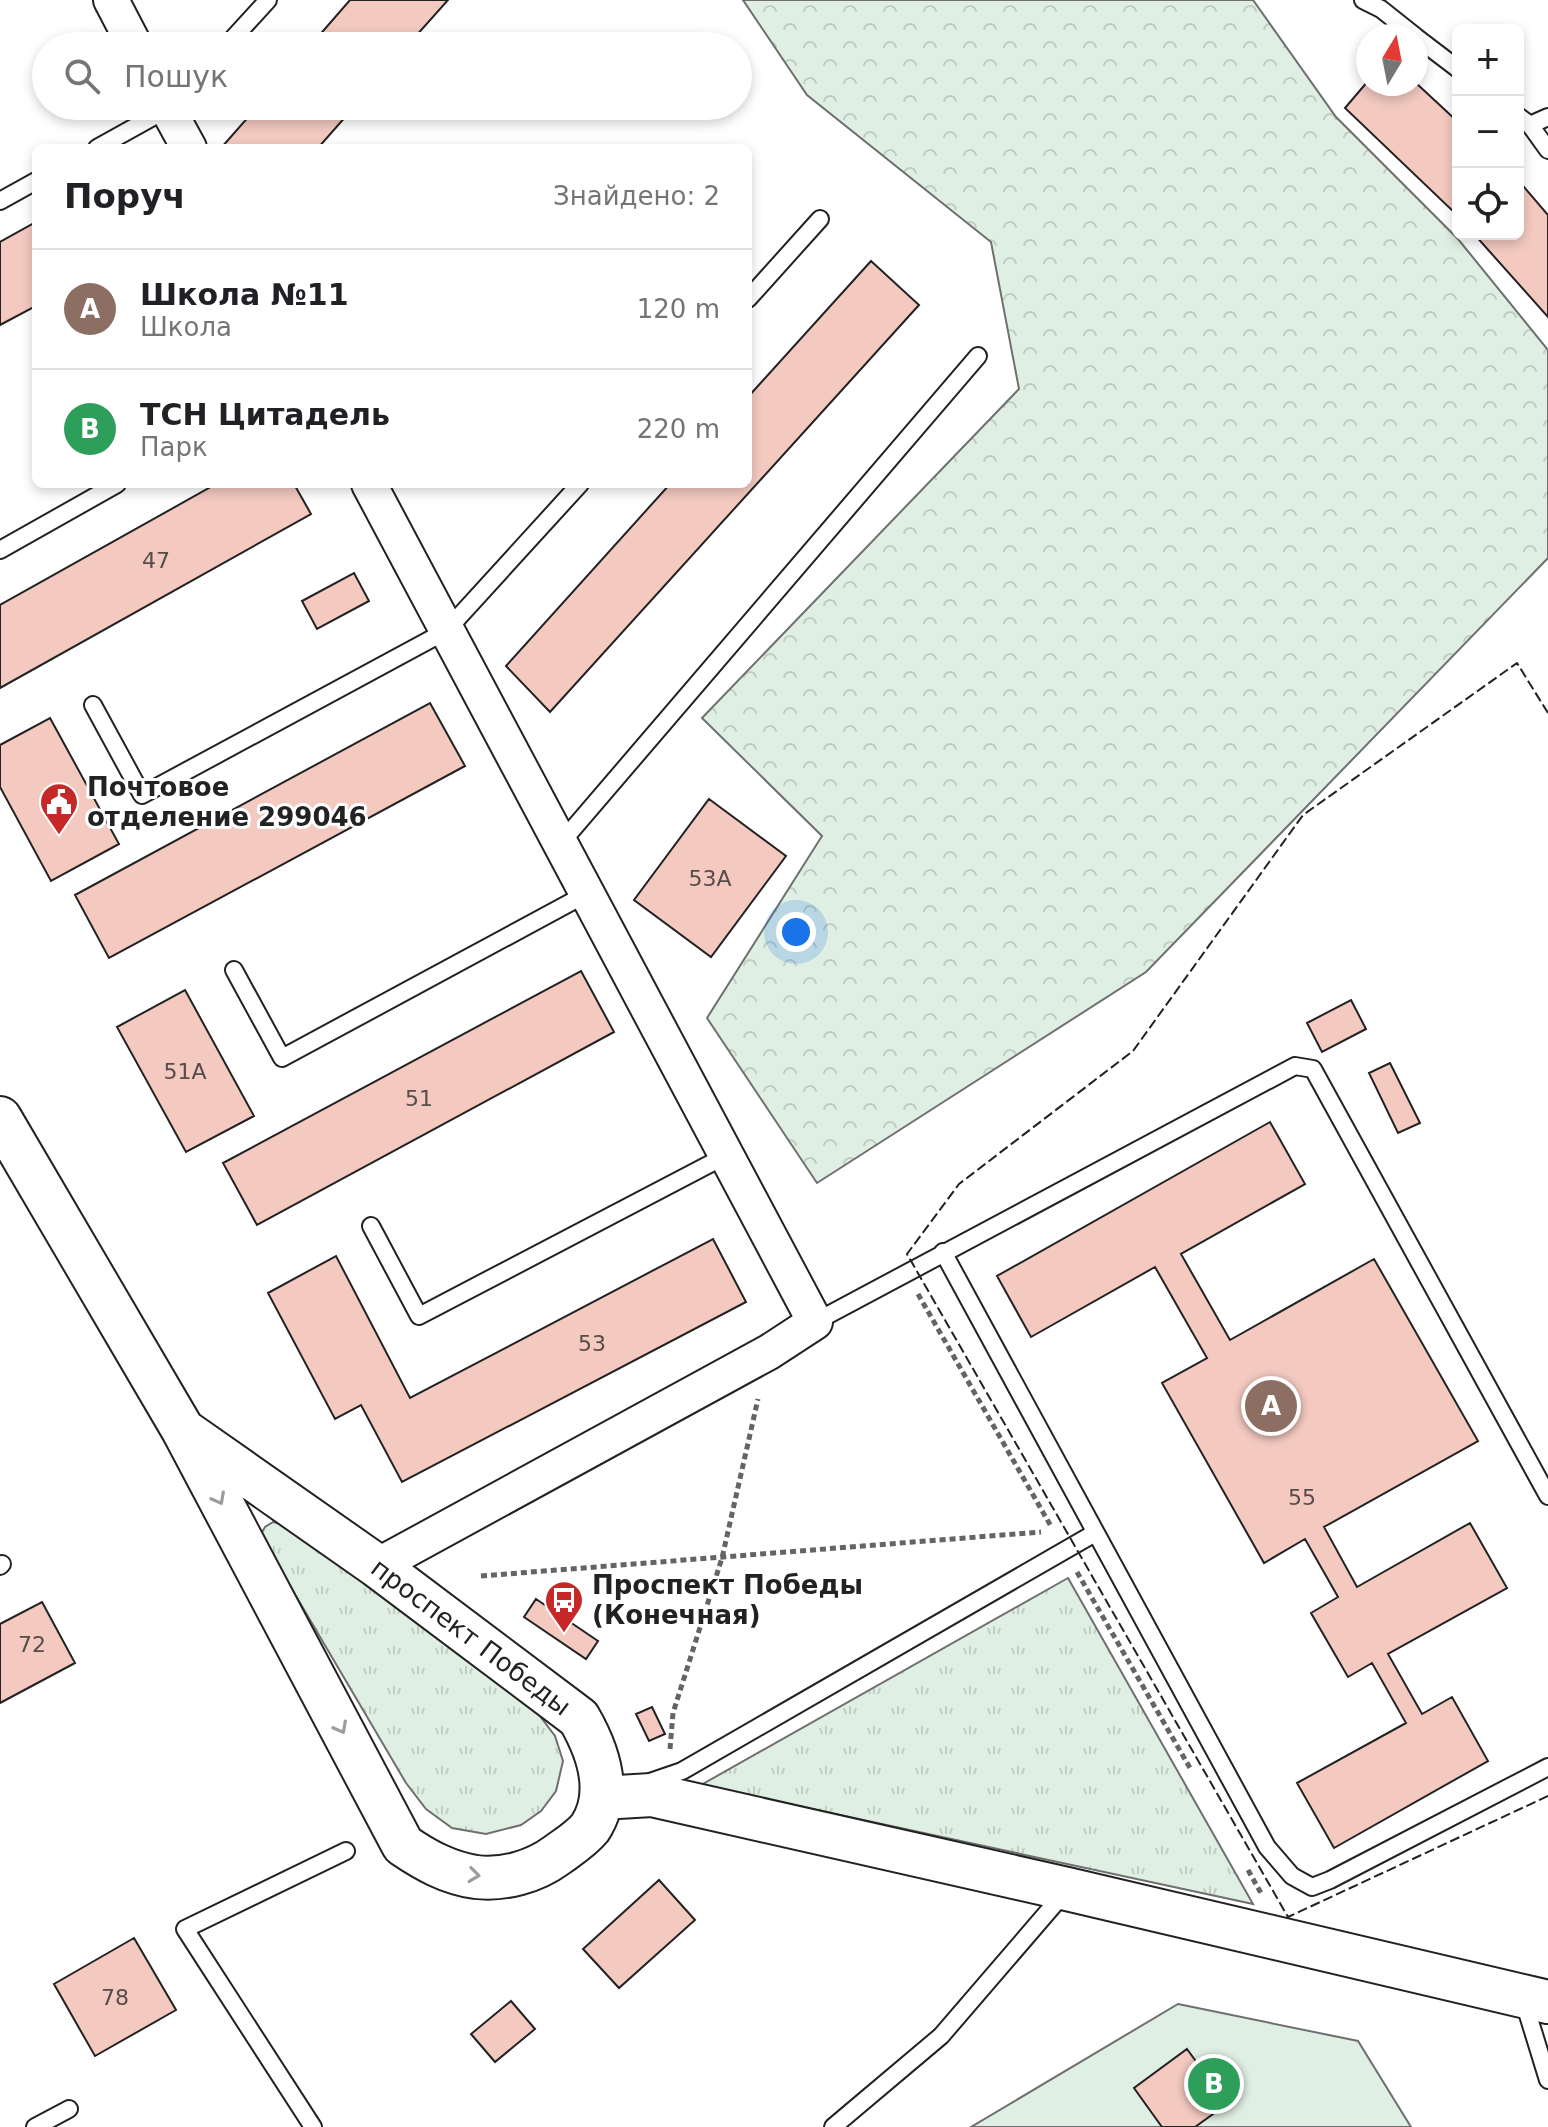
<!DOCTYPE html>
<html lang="uk">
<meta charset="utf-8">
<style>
body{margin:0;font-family:"DejaVu Sans",sans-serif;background:#f2f2f2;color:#202124}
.controls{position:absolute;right:24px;top:24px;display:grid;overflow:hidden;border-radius:12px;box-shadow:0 4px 12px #0003}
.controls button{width:72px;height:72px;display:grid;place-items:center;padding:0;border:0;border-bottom:2px solid #e0e0e0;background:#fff;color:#202124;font:40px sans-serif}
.compass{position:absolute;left:1356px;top:24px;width:72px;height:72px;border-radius:50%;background:#fff;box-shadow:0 4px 12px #0003;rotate:10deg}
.you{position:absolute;left:796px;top:932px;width:28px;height:28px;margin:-20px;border:6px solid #fff;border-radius:50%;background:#1a73e8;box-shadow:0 0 0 12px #1a73e833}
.badge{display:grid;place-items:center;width:52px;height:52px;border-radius:50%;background:#c62828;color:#fff;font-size:26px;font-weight:700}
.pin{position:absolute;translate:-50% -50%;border:4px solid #fff;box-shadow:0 2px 8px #0006}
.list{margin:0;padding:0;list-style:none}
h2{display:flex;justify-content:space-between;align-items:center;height:104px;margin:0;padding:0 32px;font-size:34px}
h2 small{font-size:26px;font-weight:400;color:#757577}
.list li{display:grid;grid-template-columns:52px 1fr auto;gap:24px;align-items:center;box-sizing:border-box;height:120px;padding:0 32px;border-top:2px solid #e0e0e0}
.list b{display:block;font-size:30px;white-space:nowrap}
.list p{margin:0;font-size:26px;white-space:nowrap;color:#757577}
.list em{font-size:26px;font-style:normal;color:#757577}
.icon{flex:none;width:44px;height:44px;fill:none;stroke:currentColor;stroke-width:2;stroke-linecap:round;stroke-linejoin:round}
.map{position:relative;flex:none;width:1548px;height:2127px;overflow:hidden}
.search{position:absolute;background:#fff;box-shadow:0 4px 12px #0003;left:32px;top:32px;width:720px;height:88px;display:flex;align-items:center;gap:20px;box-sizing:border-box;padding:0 28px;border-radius:44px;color:#757577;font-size:30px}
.panel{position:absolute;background:#fff;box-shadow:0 4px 12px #0003;left:32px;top:144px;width:720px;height:344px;border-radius:12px}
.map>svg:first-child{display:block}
.grass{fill:url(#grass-tufts);stroke:#6f6f6f;stroke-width:2}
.forest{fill:url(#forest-crowns);stroke:#6f6f6f;stroke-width:2}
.garden{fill:#e0efe3;stroke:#6f6f6f;stroke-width:2}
.building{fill:#f3c9c0;stroke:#222;stroke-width:2}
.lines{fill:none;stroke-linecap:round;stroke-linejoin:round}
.service-casing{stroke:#222;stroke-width:20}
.minor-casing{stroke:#222;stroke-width:38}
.tertiary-casing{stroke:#222;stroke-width:46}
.path{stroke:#646464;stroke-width:5;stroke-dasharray:6 4;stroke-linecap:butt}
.service{stroke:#fff;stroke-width:16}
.minor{stroke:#fff;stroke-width:34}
.tertiary{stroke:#fff;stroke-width:42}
.fence{stroke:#222;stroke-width:2;stroke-dasharray:10 4;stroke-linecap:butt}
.oneway{stroke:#9c9c9c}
.labels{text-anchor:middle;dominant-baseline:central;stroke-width:6;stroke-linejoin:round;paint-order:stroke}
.number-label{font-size:22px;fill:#564c4a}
.poi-label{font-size:26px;font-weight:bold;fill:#222;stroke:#fff;text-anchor:start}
.street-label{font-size:26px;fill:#222;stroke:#fff}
</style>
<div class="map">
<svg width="1548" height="2127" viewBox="0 0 1548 2127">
<defs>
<pattern id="grass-tufts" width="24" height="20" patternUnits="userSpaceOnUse" patternTransform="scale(2)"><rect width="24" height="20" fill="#e0efe3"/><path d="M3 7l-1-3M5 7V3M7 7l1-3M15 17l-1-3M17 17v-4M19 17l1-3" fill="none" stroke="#c0cdc2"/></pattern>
<pattern id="forest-crowns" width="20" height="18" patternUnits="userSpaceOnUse" patternTransform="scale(2)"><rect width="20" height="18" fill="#e0efe3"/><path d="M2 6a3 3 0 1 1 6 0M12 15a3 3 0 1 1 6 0" fill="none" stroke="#c0cdc2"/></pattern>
</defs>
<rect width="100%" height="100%" fill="#fff"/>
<!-- grass -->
<path class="grass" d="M273,1522L281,1524L519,1694L533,1707L555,1736L563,1761L556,1791L541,1811L521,1825L486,1834L452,1828L426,1809L406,1783L263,1540L261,1534L265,1527Z
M1068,1578L1253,1904L701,1785Z"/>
<!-- forest -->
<path class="forest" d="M743,0H1253L1336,117L1458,239L1548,350V558L1146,972L817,1183L707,1018L822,836L702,718L1019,389L991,242L807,95Z"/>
<!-- garden -->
<path class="garden" d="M1178,2004L1358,2041L1411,2127H971Z"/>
<!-- building -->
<path class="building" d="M350,0H448L407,46H310Z
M1368,81V84L1416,83L1458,122V216L1345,108Z
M258,106H355L318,148H221Z
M1518,180L1548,215V317L1474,234H1518Z
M36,222V306L0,325V242Z
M871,261L919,305L550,712L506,666L670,484H748V397Z
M216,484H294L311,514L0,688V605Z
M354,573L369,601L317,629L302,601Z
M430,703L465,766L109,958L75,895Z
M50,718L119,844L51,881L0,787V745Z
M709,799L786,856L711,957L634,900Z
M581,971L614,1032L257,1225L223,1163Z
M185,990L254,1116L186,1152L117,1027Z
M1351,1000L1366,1029L1322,1052L1307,1023Z
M1390,1063L1420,1123L1398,1133L1369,1073Z
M1270,1122L1305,1184L1181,1254L1230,1340L1374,1259L1478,1441L1324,1527L1357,1587L1470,1523L1507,1588L1388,1654L1422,1714L1452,1697L1488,1761L1334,1848L1297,1783L1406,1723L1372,1663L1348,1677L1311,1613L1338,1597L1305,1539L1264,1563L1162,1383L1207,1358L1155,1267L1031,1337L997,1276Z
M713,1239L746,1302L402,1482L361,1405L335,1419L268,1293L336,1256L410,1398Z
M536,1599L598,1641L586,1659L524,1617Z
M42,1602L75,1663L0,1703V1624Z
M652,1707L665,1734L649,1741L636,1714Z
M659,1880L695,1920L619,1988L583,1949Z
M134,1938L176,2010L95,2056L54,1984Z
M511,2001L535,2029L495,2062L471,2034Z
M1187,2049L1227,2104L1195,2127H1162L1134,2088Z"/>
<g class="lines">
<!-- service casing -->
<g class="service-casing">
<path id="service" d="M1363,0L1381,9L1415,36
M1416,37L1458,69
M226,46L268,0
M1518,116L1530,125L1548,150
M1530,125L1548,117
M97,148L169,108
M0,201L36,181
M748,299L820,219
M0,550L117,484
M93,705L142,795L446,631L580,484
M560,844L978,356
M234,970L282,1058L586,894
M371,1226L419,1316L725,1156
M943,1252L1267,1847L1292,1876L1312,1887L1330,1880L1548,1767
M815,1322L1295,1066L1313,1069L1548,1496
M0,1566L2,1564
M644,1784L682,1771L1095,1533
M1524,2002L1548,2080
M35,2127L69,2109
M313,2127L185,1929L346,1851
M833,2127L941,2036L1064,1893"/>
</g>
<!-- minor casing -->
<g class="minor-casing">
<path id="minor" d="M111,0L135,46
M166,106L189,148
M369,484L815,1322L769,1352L377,1566"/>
</g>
<!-- tertiary casing -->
<g class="tertiary-casing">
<path id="tertiary" d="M0,1118L183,1430L403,1845C425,1860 448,1873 476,1877C504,1880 534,1872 557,1855C568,1847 581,1839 590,1828C613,1793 598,1751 579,1718L377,1566L183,1430
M601,1798L652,1795L1067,1889L1548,2002"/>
</g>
<!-- path -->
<path class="path" d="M918,1294L1052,1528
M1077,1572L1190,1768
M481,1576L1041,1532
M670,1749L673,1713L722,1558L758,1399
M1248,1870L1261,1893"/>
<!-- service -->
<use href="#service" class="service"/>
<!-- minor -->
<use href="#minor" class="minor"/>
<!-- tertiary -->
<use href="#tertiary" class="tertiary"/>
<!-- fence -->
<path class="fence" d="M1548,713L1517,663L1303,815L1133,1051L959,1184L907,1254L1288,1917L1548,1796"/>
</g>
<!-- one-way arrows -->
<defs><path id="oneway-chevron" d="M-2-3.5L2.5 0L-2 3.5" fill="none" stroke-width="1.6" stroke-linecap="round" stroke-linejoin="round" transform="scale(2)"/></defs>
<g class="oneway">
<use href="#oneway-chevron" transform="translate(219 1499) rotate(62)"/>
<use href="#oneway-chevron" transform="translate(341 1728) rotate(62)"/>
<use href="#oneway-chevron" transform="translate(474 1875) rotate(7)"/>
</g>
<!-- icons -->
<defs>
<g id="civic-pin" transform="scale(2)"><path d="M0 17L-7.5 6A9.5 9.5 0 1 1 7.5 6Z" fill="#c62828" stroke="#fff"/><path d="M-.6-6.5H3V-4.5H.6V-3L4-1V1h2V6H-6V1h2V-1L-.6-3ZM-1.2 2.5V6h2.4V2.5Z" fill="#fff"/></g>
<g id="bus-pin" transform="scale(2)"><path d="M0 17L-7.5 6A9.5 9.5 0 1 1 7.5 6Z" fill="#c62828" stroke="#fff"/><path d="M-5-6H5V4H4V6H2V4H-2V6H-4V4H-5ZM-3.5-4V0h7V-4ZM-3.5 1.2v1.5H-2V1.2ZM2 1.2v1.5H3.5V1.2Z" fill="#fff"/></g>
</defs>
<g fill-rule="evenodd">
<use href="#civic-pin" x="59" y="802"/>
<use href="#bus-pin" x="564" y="1600"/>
</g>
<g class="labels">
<!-- number labels -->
<g class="number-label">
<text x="156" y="560">47</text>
<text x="710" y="878">53А</text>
<text x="185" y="1071">51А</text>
<text x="419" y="1098">51</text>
<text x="592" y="1343">53</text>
<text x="1302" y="1497">55</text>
<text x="32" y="1644">72</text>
<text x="115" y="1997">78</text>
</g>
<!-- poi labels -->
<g class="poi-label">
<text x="87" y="787">Почтовое<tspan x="87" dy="30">отделение 299046</tspan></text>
<text x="592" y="1585">Проспект Победы<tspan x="592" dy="30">(Конечная)</tspan></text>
</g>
<!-- street labels -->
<g class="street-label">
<text transform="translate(471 1637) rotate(37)">проспект Победы</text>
</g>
</g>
</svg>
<div class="controls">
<button>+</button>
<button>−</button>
<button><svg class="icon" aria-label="locate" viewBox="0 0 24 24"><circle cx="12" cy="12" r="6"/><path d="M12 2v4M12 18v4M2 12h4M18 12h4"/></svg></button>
</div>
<svg class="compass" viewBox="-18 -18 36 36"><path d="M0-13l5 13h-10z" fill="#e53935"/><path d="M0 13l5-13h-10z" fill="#757577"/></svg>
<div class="you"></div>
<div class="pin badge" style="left:1271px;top:1406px;background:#8d6e63">A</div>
<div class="pin badge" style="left:1214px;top:2084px;background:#2e9e5b">B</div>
<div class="search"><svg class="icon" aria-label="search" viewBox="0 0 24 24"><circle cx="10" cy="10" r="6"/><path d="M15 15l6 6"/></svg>Пошук</div>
<section class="panel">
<h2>Поруч<small>Знайдено: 2</small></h2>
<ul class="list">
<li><span class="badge" style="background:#8d6e63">A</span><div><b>Школа №11</b><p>Школа</p></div><em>120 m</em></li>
<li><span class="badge" style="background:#2e9e5b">B</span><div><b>ТСН Цитадель</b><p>Парк</p></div><em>220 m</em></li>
</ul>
</section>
</div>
